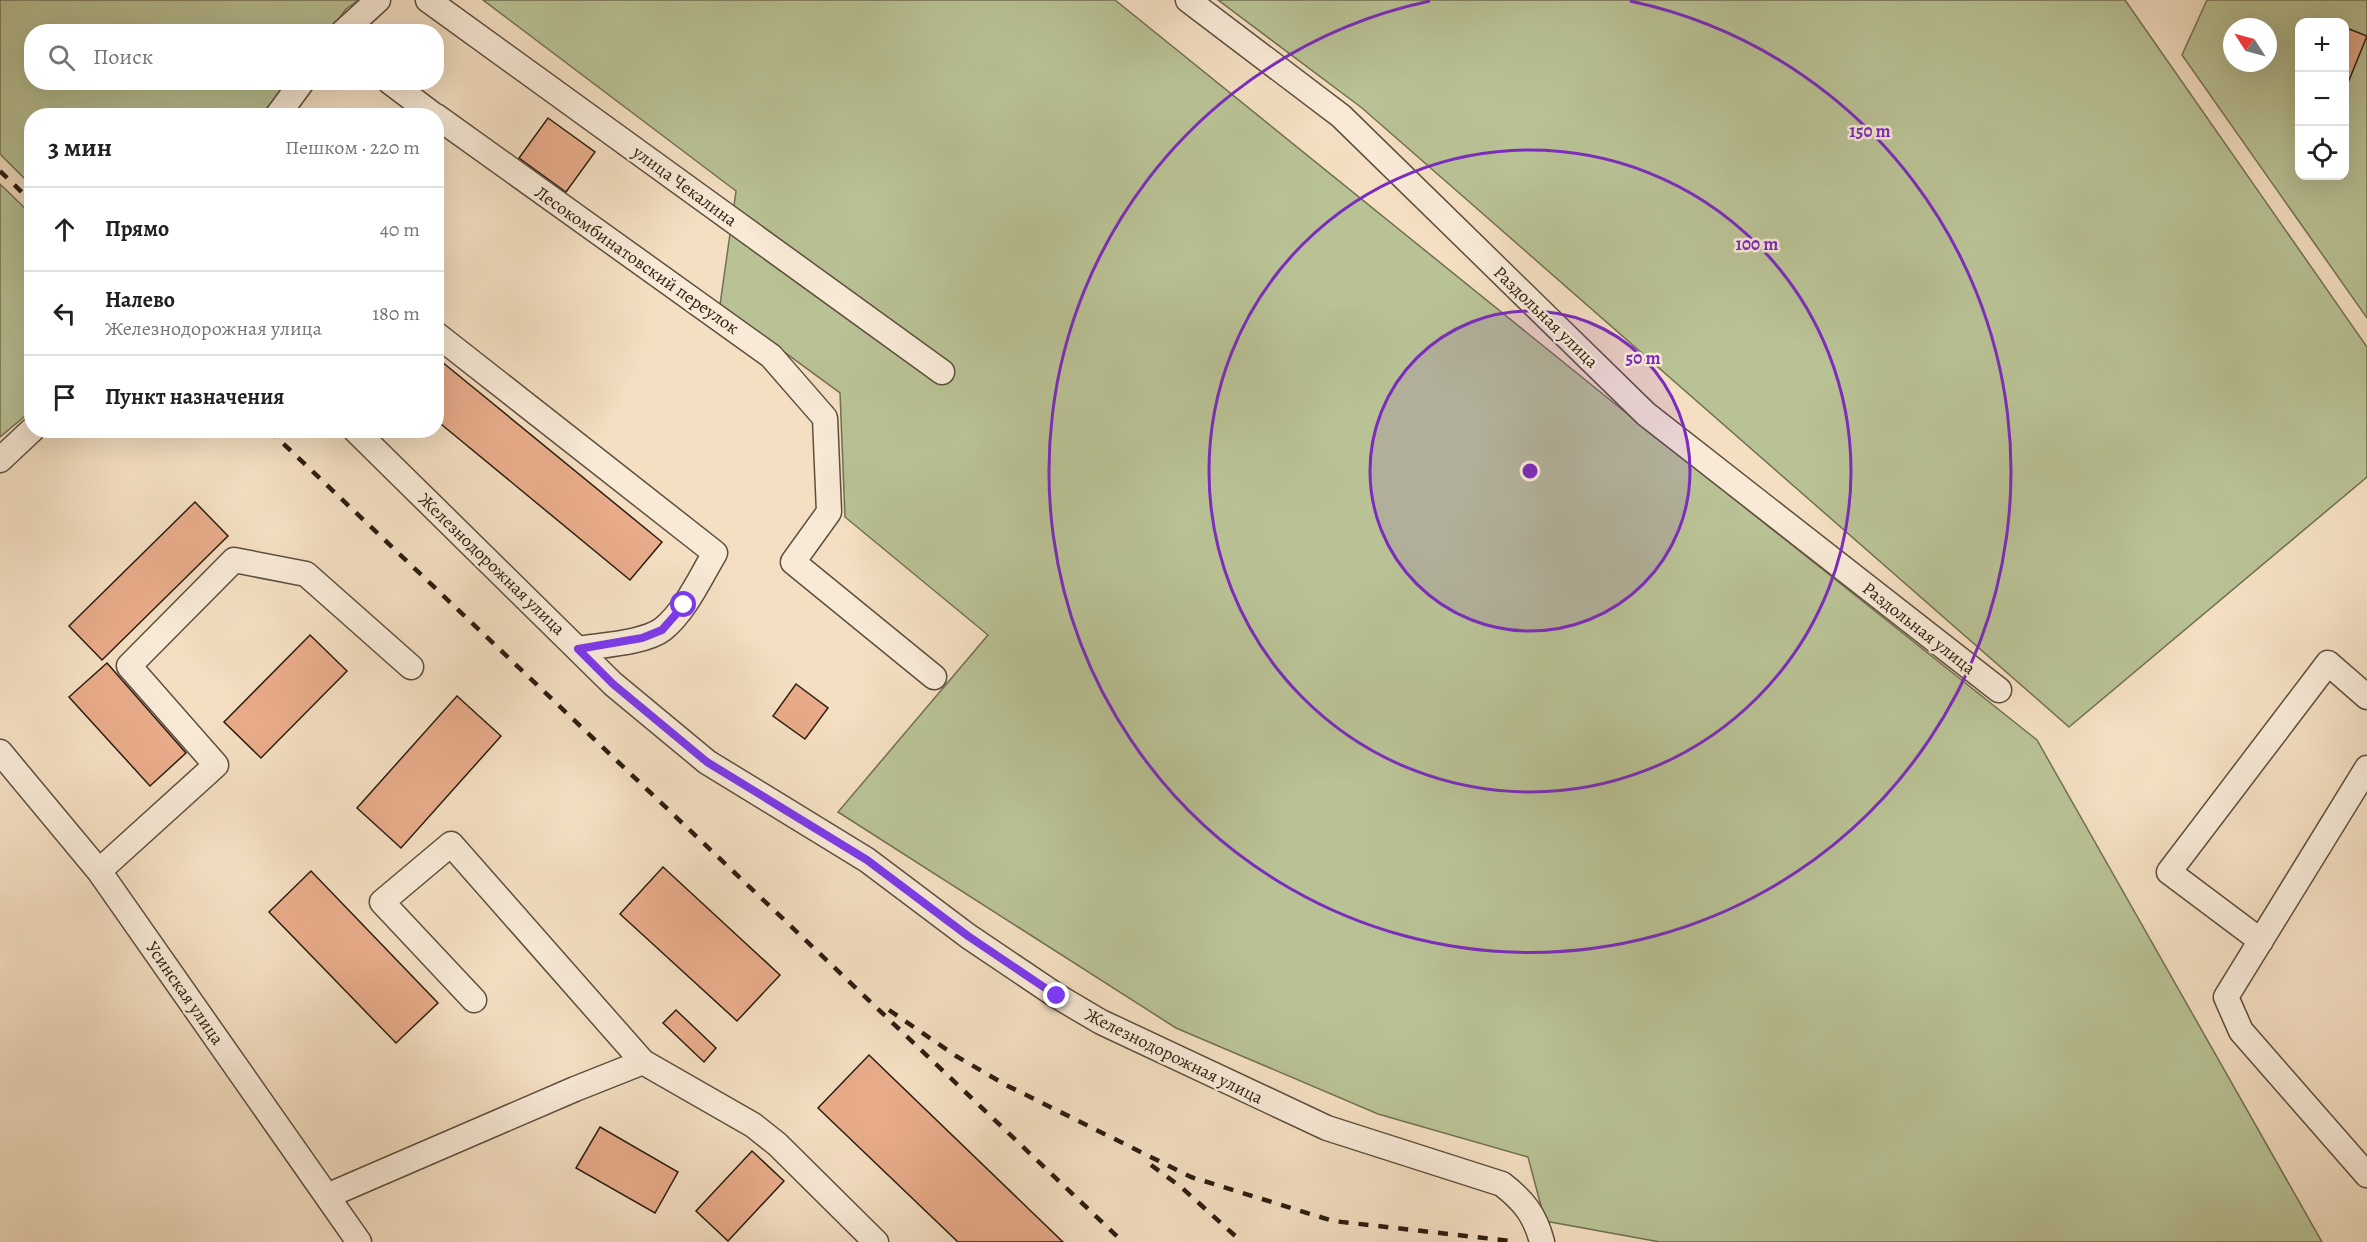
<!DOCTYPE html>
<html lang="ru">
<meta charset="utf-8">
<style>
body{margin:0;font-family:Alegreya,serif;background:#f2f2f2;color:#202124}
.controls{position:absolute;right:18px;top:18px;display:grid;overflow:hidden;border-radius:12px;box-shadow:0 6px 24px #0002}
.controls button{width:54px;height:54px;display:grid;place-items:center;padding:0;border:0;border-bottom:2px solid #e0e0e0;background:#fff;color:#202124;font:30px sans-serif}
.compass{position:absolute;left:2223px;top:18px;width:54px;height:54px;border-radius:50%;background:#fff;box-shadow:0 6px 24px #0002;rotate:306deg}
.stop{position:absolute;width:18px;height:18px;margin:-14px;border:4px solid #7c3aed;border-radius:50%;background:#fff}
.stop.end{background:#7c3aed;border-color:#fff;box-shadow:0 2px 6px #0008}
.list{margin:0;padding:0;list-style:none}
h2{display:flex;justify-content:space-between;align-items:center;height:78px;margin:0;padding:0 24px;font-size:26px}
h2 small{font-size:20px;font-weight:400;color:#757577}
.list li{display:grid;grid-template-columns:39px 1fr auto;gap:18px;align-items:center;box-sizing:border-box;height:84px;padding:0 24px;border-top:2px solid #e0e0e0}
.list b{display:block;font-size:22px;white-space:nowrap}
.list p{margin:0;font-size:20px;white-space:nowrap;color:#757577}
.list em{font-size:20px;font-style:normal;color:#757577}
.icon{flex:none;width:33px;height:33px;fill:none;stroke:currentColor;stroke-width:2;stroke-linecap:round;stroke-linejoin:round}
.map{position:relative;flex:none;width:2367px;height:1242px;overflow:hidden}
.search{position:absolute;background:#fff;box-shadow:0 6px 24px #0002;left:24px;top:24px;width:420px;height:66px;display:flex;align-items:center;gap:15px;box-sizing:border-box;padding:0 21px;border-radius:24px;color:#757577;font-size:22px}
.panel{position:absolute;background:#fff;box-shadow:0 6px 24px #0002;left:24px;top:108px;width:420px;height:330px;border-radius:24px}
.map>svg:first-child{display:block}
.green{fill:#b9c295;stroke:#727052;stroke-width:1.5;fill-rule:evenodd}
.building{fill:#e9ac8b;stroke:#2c1d10;stroke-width:1.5}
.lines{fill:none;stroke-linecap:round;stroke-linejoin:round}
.minor-casing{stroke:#5e4e3c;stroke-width:27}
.minor{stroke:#f8ead7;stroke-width:24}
.rail{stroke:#2c1d10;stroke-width:4.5;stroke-dasharray:10 10;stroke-linecap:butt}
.route{stroke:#7c3aed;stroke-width:8}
.ring{fill:none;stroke:#7b2cbf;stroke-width:3}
.labels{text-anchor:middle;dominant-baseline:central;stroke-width:5;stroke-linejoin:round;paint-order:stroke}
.street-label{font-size:18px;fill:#2c1d10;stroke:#f8ead7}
.centre{fill:#7b2cbf;stroke:#f8ead7;stroke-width:3}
.ring-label{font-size:18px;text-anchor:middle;font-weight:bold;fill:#7b2cbf;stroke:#f8ead7;stroke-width:5;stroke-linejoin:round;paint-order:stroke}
</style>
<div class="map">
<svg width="2367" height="1242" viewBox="0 0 2367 1242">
<rect width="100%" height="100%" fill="#f4dfc2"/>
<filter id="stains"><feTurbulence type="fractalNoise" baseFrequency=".00333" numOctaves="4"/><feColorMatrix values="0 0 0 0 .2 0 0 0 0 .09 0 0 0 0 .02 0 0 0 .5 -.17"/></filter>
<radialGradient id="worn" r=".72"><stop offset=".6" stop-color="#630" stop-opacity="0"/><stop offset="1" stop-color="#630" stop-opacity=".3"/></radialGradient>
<!-- green -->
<path class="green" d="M0,0H359L346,9L330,31L32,32V82L292,83L268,115L32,116L31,185L0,154Z
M483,0H1115L1635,420L2037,740L2322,1242H1660L1545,1221L1528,1157L1378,1114L1176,1028L838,812L988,635L845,517L840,393L720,305L736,191Z
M1218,0H2125L2367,347V477L2069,727L1362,108Z
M2207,0H2367V318L2182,55ZM2300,22H2344V176H2300ZM2232,27H2268V63H2232Z
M0,184L32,215L31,411L0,437Z"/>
<!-- building -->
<path class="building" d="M2344,27L2367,36L2345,90H2344Z
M548,118L595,152L566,192L519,158Z
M436,357L662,542L630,580L436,420Z
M195,502L228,536L102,660L69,626Z
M310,635L347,671L261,758L224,722Z
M107,663L186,753L150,786L69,697Z
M796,684L828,708L805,739L773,716Z
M457,696L501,736L401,848L357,808Z
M663,867L780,975L737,1021L620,914Z
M311,871L438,1003L396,1043L269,912Z
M676,1010L716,1048L704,1062L663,1023Z
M869,1055L1063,1242H958L818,1108Z
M600,1127L678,1172L655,1213L576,1168Z
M752,1151L784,1181L728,1241L696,1211Z"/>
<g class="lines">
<!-- minor casing -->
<g class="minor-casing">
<path id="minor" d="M428,0L942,372
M1188,0L1341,116L1646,414L1999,690
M343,32L378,0
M390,82L435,116
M277,116L302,82
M436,116L771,356L825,418L829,512L793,562L934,677
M436,334L715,553C700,578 686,610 663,629C645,643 601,645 578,649
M355,430L613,684L707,762L867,860L968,936L1057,996L1101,1022L1327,1128L1502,1184C1524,1201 1535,1215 1542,1242
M0,460L32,430
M0,752L99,871L359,1242
M2367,768L2226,997L2241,1031L2367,1175
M99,871L216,765L129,666L234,560L306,574L411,667
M2261,941L2169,872L2328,663L2367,697
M474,1000L382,902L451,844L643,1062L753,1125L777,1144L876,1242
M327,1196L575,1089L643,1062"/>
</g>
<!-- minor -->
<use href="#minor" class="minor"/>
<!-- rail -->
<path class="rail" d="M0,171L32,202
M269,430L1123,1242
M889,1010L956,1056L1006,1085L1191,1177L1333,1221L1511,1241
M1151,1165L1181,1187L1242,1242"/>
</g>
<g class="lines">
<!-- route -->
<path class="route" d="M684,605L662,630L642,638L578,649L613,684L707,762L867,860L968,936L1057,996"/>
</g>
<!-- distance rings -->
<circle cx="1530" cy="471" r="160" fill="#7b2cbf" fill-opacity=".12"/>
<g class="ring">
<circle cx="1530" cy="471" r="160"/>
<circle cx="1530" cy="471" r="321"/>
<path d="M1630 1A481 481 0 1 1 1430 1"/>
</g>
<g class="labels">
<!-- street labels -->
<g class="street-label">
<text transform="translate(685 186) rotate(36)">улица Чекалина</text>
<text transform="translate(637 260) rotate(35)">Лесокомбинатовский переулок</text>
<text transform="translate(1546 317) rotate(44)">Раздольная улица</text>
<text transform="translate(492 564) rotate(44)">Железнодорожная улица</text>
<text transform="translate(1919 628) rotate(38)">Раздольная улица</text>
<text transform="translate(185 993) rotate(55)">Усинская улица</text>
<text transform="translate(1174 1056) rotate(26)">Железнодорожная улица</text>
</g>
</g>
<circle cx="1530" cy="471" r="9" class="centre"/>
<g class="ring-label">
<text x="1870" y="137">150 m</text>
<text x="1757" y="250">100 m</text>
<text x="1643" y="364">50 m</text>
</g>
<rect width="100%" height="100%" filter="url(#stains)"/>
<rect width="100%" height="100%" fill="url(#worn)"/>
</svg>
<div class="controls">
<button>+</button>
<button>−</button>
<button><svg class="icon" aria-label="locate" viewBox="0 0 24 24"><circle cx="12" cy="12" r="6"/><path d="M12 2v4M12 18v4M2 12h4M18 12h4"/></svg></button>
</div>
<svg class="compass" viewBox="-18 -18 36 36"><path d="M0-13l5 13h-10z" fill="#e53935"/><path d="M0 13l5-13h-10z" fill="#757577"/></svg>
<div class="stop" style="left:684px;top:605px"></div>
<div class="stop end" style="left:1057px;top:996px"></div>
<div class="search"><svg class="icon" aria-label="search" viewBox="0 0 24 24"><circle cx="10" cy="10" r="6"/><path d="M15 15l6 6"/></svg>Поиск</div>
<section class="panel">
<h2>3 мин<small>Пешком · 220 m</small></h2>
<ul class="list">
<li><svg class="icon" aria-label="ahead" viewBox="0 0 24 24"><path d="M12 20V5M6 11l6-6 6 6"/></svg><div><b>Прямо</b></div><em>40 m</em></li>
<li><svg class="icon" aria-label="left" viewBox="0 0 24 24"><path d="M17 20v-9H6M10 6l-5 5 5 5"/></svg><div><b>Налево</b><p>Железнодорожная улица</p></div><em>180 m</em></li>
<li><svg class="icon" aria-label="arrive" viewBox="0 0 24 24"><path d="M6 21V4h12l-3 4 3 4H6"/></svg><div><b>Пункт назначения</b></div></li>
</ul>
</section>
</div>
